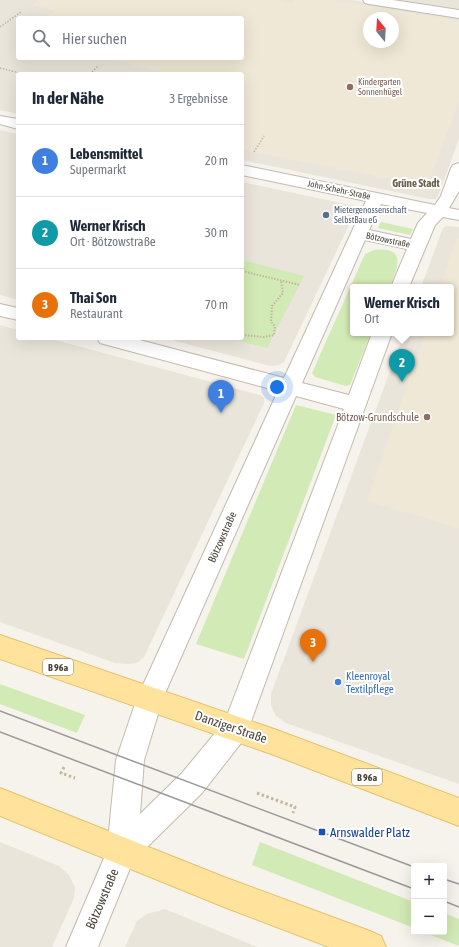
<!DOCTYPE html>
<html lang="de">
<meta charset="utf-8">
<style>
body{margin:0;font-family:"Asap Condensed",sans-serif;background:#f6f6f7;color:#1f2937}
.controls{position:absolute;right:12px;bottom:12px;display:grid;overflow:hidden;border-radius:4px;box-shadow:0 4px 16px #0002}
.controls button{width:36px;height:36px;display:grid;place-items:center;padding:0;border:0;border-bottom:1px solid #e0e1e3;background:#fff;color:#1f2937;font:20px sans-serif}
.compass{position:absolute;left:363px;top:12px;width:36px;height:36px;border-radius:50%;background:#fff;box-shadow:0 4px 16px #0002;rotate:342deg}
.you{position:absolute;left:277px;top:387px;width:14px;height:14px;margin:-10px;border:3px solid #fff;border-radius:50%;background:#1a73e8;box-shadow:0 0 0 6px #1a73e833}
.badge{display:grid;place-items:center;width:26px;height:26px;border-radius:50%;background:#d93025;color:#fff;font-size:13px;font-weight:700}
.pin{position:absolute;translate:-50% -33px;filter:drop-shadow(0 1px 2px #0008)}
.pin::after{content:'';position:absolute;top:21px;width:14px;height:12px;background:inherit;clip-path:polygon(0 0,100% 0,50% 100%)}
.popup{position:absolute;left:350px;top:284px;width:104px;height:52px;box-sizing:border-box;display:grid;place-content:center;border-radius:4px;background:#fff;filter:drop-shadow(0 1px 3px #0005);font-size:13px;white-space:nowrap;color:#747a83}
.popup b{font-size:15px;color:#1f2937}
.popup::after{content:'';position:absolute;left:50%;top:100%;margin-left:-8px;border:8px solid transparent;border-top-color:#fff}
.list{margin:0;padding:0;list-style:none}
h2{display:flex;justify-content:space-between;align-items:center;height:52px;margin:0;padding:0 16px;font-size:17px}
h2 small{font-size:13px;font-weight:400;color:#747a83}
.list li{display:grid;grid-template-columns:26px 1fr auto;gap:12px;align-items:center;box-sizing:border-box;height:72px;padding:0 16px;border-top:1px solid #e0e1e3}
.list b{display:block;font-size:15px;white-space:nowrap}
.list p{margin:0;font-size:13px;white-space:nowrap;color:#747a83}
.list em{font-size:13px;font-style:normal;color:#747a83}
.icon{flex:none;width:22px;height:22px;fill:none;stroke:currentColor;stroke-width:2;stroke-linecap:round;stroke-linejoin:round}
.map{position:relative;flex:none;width:459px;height:947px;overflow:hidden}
.search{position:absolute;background:#fff;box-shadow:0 4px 16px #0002;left:16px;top:16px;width:228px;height:44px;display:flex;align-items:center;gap:10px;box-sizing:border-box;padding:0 14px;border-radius:4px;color:#747a83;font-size:15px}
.panel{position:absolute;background:#fff;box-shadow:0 4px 16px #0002;left:16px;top:72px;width:228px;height:268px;border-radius:4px}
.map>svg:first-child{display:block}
.residential{fill:#eae5da;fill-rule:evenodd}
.education{fill:#efe8d6;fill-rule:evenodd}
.green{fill:#d2eab5}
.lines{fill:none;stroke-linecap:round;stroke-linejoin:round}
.minor-casing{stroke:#c2bbae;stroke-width:2}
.primary-casing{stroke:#e6c16a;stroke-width:2}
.path-far2{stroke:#c4b79f;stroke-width:1.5;stroke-dasharray:1.5 1.5;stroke-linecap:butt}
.path-far1{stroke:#c4b79f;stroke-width:2;stroke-dasharray:1.5 1.5;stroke-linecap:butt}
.path{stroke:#c4b79f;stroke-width:3;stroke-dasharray:2.5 2.5;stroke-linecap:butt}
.minor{fill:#fff;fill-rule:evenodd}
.primary{fill:#ffe39c;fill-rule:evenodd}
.tram{stroke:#9a9a9a;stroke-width:1.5}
.education-dot{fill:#8d6e63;stroke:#fff;stroke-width:1.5}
.service-dot{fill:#5c6f8a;stroke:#fff;stroke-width:1.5}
.shop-dot{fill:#3f7fe0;stroke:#fff;stroke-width:1.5}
.transit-dot{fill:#1a4fb4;stroke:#fff;stroke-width:1.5}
.labels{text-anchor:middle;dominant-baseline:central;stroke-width:4;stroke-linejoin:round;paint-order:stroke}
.far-education-label{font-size:9px;fill:#785e54;stroke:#fff;text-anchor:start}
.far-street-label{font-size:9px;fill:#4b4439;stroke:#fff}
.far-service-label{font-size:9px;fill:#4e5e75;stroke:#fff;text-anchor:start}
.shield{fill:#fff;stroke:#817c74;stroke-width:1}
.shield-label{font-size:10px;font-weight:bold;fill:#4b4439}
.far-quarter-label{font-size:11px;font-weight:bold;fill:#6e6250;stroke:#fff}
.education-label{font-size:11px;fill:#785e54;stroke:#fff;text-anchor:end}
.street-label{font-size:11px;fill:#4b4439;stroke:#fff}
.shop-label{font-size:11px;fill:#366cbe;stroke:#fff;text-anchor:start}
.near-street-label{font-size:13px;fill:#4b4439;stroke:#fff}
.near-transit-label{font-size:13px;fill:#164399;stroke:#fff;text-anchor:start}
</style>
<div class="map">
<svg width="459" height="947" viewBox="0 0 459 947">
<rect width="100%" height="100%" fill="#f6f3ec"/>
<!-- residential -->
<path class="residential" d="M0,0H352L459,17V139L438,196L436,199H429L242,160V74H18V114L0,110ZM18,18H242V58H18ZM369,18H393V42H369Z
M388,0H459V11Z
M0,130L18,134V300L0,295Z
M242,182L355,206L357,208L284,362L279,365L270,366L164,338H242Z
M446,226L459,227V784L286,723L276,716L271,705V694L404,333H451V287H421L443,228Z
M0,325L18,330V338H48L260,395L264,398V403L144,657L137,663L126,664L115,663L0,622Z
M0,842L59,866L69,875L75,887L74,898L52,947H0Z
M165,909L257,947H125L137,921L147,914Z"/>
<!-- education -->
<path class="education" d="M39,0H275L292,4L296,0H330L459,21V101L427,186L242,150V74H158L160,72L116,60L119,58H242V18H46L55,11L32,5ZM369,18H393V42H369Z
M457,238H459V528L367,501L425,333H451V287H440Z"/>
<!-- green -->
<path class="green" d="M381,222L413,229L410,235L378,228Z
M374,250C408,246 397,268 390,287H353V333H371L350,385L346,386L315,377L312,373L365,254Z
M242,260L304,276L267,348L228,338H242Z
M296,405L336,415L244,659L196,644Z
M0,684L85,715L77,733L0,704Z
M260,842L414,902V928L252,865Z
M444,913L459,919V946L423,932H444Z"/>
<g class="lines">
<!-- minor casing -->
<g class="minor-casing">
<path id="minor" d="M363,0H393L459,10V18L369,4L365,3Z
M0,116L18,119V129L0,124Z
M459,163V191L449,208L459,210V220L443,217L435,225L409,287H391L407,249L365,240L302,383L349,395L372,333H392L245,738L202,793L133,861L98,947H66L107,851L116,760L137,698L278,391L100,343L97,338H132L284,378L366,201L242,175V165L435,205L441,196L451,168L453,165ZM381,204L427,213L418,223L411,239L369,230ZM296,396L344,409L225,721L182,773L140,814L144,760L163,698Z
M0,304L18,308V320L0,316Z"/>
</g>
<!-- primary casing -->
<g class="primary-casing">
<path id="primary" d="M0,635L274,729L459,798V826L274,755L0,659Z
M0,788L224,877L370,931L381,936L386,947H329L224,907L0,816Z"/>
</g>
<!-- path-far2 -->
<path class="path-far2" d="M0,27L21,12
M0,68L24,74
M90,74L98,66
M254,152L264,136"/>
<!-- path-far1 -->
<path class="path-far1" d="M242,271L300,285
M242,335L264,337L274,335L275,326L271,322L272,306L283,293L281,280"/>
<!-- path -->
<path class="path" d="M64,767L61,773L75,778
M257,793L295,807L293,813"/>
<!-- minor -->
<use href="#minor" class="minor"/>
<!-- primary -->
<use href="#primary" class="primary"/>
<!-- tram -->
<path class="tram" d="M0,711L414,867
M0,732L414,889
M444,879L459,884
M444,901L459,907"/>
</g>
<!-- markers -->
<g class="education-dot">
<circle cx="350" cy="87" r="4"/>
<circle cx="427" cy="417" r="4"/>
</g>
<circle class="service-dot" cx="326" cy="215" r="4"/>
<circle class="shop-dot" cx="338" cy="682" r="4"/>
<rect class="transit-dot" x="318" y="828" width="8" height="8" rx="2"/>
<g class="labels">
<!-- far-education labels -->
<g class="far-education-label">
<text x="358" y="82">Kindergarten<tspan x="358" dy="10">Sonnenhügel</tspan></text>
</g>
<!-- far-street labels -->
<g class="far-street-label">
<text transform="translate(339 190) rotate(12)">John-Schehr-Straße</text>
<text transform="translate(388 240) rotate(12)">Bötzowstraße</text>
</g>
<!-- far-service labels -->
<g class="far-service-label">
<text x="334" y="210">Mietergenossenschaft<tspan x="334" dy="10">SelbstBau eG</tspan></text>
</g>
<!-- shield labels -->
<g class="shield">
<rect x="43" y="659" width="30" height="16" rx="3"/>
<rect x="352" y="769" width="30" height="16" rx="3"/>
</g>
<g class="shield-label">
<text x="58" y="667">B 96a</text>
<text x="367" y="777">B 96a</text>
</g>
<!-- far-quarter labels -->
<g class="far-quarter-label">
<text x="416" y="183">Grüne Stadt</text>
</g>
<!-- education labels -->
<g class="education-label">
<text x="419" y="417">Bötzow-Grundschule</text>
</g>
<!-- street labels -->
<g class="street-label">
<text transform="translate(222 537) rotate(-66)">Bötzowstraße</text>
</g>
<!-- shop labels -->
<g class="shop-label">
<text x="346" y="676">Kleenroyal<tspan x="346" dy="13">Textilpflege</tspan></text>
</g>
<!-- near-street labels -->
<g class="near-street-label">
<text transform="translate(231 727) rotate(19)">Danziger Straße</text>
<text transform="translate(102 899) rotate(-67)">Bötzowstraße</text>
</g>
<!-- near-transit labels -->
<g class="near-transit-label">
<text x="330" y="832">Arnswalder Platz</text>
</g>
</g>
</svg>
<div class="controls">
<button>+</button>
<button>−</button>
</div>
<svg class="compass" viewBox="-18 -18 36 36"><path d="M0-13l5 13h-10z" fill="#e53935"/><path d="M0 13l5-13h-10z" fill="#747a83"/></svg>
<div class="you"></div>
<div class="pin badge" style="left:221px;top:413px;background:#3f7fe0">1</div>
<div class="pin badge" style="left:402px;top:382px;background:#0f9aa8">2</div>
<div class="popup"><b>Werner Krisch</b>Ort</div>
<div class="pin badge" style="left:313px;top:662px;background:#e8710a">3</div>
<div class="search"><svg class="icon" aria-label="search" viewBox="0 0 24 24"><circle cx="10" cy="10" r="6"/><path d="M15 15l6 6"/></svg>Hier suchen</div>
<section class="panel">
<h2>In der Nähe<small>3 Ergebnisse</small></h2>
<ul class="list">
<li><span class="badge" style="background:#3f7fe0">1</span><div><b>Lebensmittel</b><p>Supermarkt</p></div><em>20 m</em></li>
<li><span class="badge" style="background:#0f9aa8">2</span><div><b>Werner Krisch</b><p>Ort · Bötzowstraße</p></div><em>30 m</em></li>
<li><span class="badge" style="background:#e8710a">3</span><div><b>Thai Son</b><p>Restaurant</p></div><em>70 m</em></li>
</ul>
</section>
</div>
